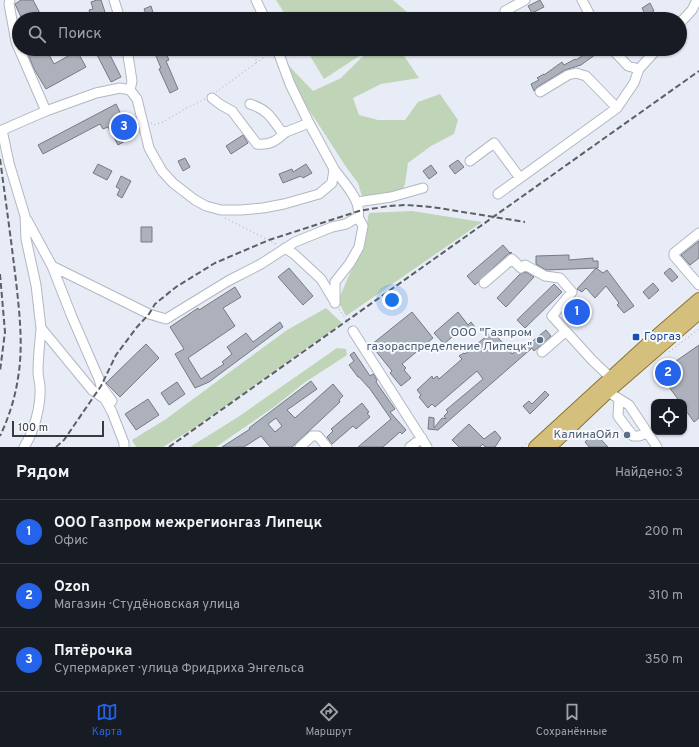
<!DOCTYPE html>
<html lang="ru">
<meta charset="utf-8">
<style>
body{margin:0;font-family:Overpass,sans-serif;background:#20242c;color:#f1f3f6}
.controls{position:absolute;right:12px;bottom:12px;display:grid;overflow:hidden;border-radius:8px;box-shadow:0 1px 3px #0004}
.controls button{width:36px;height:36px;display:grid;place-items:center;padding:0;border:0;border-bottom:1px solid #363941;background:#171b24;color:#f1f3f6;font:20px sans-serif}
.scale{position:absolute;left:12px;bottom:10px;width:92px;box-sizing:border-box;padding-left:4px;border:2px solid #393b3f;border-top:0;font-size:11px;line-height:14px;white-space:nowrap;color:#393b3f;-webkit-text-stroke:3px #f7f9fd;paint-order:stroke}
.you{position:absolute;left:392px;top:300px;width:14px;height:14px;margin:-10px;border:3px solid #fff;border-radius:50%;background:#1a73e8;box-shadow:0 0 0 6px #1a73e833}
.badge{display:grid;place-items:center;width:26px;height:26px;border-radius:50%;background:#2563eb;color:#fff;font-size:13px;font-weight:700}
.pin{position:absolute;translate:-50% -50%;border:2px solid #fff;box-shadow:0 1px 4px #0006}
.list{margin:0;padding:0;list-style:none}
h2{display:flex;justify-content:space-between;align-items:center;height:52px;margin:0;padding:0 16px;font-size:17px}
h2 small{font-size:13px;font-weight:400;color:#9ea1a6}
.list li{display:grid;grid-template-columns:26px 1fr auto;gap:12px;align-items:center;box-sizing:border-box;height:64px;padding:0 16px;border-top:1px solid #363941}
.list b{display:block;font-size:15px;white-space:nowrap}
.list p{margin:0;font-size:13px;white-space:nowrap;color:#9ea1a6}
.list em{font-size:13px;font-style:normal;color:#9ea1a6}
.icon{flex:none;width:22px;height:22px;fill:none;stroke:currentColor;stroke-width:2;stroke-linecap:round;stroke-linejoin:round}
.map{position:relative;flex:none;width:699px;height:447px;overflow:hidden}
.search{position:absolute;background:#171b24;box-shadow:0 1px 3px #0004;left:12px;right:12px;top:12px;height:44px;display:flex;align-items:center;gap:10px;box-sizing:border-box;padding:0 14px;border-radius:22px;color:#9ea1a6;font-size:15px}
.sheet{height:244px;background:#171b24}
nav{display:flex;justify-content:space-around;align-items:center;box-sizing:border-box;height:56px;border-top:1px solid #363941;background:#171b24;font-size:11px;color:#9ea1a6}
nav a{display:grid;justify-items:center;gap:2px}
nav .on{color:#2563eb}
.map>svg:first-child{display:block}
.green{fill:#c0d5b8}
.building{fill:#acb1bb;stroke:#767a84;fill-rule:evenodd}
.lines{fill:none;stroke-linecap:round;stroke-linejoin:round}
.minor-casing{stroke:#b3b7c1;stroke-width:11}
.major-casing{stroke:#8b752f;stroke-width:14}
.path{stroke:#a6aab1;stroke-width:1;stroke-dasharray:1 3;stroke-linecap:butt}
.minor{stroke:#fff;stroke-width:9}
.major{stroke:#d4bf7d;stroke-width:12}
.rail{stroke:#5d5f64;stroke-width:2;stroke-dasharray:6 3;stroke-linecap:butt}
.transit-dot{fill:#1a4fb4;stroke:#f7f9fd;stroke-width:1.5}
.service-dot{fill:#5c6f8a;stroke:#f7f9fd;stroke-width:1.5}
.labels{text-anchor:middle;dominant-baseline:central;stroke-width:4;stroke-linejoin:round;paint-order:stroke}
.service-label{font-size:12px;fill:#4e5e75;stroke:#f7f9fd;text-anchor:end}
.transit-label{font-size:12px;fill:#164399;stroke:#f7f9fd;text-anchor:start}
</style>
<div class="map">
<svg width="699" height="447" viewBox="0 0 699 447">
<rect width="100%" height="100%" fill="#e7ecf6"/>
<!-- green -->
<path class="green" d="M276,0H393L415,19H288Z
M306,49H370L324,79Z
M374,49H401L400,50L419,78L381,84L353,98L359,115L378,120H405L418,102L440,94L458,120L454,134L431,146L408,163L405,184L401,193L364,203L358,183L346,167L317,122L301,99L289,66L313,91L341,78L361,58Z
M412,211L482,222L346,316L338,301L350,273L361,254L369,213Z
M326,308L342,323L200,424L163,447H136L132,440L166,419L287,330Z
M337,348L346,349L347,355L304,383L274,407L216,447H190L238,417Z"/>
<!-- building -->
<path class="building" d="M21,0H33L43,19H22L15,4Z
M97,0H101L105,12L91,17L89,10L93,9L91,2Z
M540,0L544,7L532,13L528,6Z
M650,3L654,11L646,16L642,8Z
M151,6L155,19H148L144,9Z
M26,49H46L54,64L77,51L86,67L46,89L34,69Z
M94,49H107L121,77L111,82Z
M153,49H164L169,60L166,61L178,89L170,93L159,69L161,68Z
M592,49H603L581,65L565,70L537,87L534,91L531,84L539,80L537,78L544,74V75L562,62L564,65L575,59L576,60Z
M116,104L131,134L125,137L127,140L118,145L108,127L103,129L100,124L43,154L38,145Z
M243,135L248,143L231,154L226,146Z
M185,158L190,167L183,171L178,161Z
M458,160L464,167L455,174L449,166Z
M98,164L112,171L107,180L93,173Z
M306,164L312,173L303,178L301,176L283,183L279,174L292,169L293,172Z
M431,165L437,173L429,179L423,171Z
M121,176L131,181L122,198L117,195L120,189L116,187Z
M141,227H152V242H141Z
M699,241V258L690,265L681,255Z
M503,245L510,253L511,252L512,253L508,254L475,285L467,276Z
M569,255V260L593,258V261H598V268H596L603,273L607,270L634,306L624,313L617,305L619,303L606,286L595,298L586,288L582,292L577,289L596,268L546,270L536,264V256Z
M289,268L313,296L303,305L278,277Z
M670,268L678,277L672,282L664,273Z
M526,272L534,277L506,307L497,298L520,274Z
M653,283L659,290L649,299L643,292Z
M554,284L562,292L525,328L517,320Z
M235,287L241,297L223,308L235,326L188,358L201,379L224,364L222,362L232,354L227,347L246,333L253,342L280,322L283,327L209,382L195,388L175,354L184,349L170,327L198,308L199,310Z
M580,300L589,309L574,324L565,315Z
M412,312L433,338L402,364L406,368L404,370L411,378L401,386L390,373L392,371L371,345Z
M458,312L468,325L471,322L475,327L465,336L460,330L444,344L434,333Z
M546,330L551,336L534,351L532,348L438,430L428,429L429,417L434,418V428L442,418L446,419L444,416L448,412L446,410L483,379L477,371L435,407L432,404L428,408L419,397L421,395L417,390L432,376L433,379L437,376L439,379L462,359L459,356L464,353L465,354L489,334L492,336L495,334L512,354L520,347L522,350Z
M146,344L159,358L120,397L106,383Z
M699,345V418L694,422L684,408V402H680L661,376L662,372L666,368Z
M354,352L370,376L373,374L374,375L377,380L376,382L395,409L390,412L406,430L402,434L400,432L383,447H358L391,419L370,389L359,377H358L349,365L354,361L350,355Z
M311,381L317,389L287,410L295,418L333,384L343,396L339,400L340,402L292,447H270L261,436L244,447H222L250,429L249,428ZM276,418L282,426L275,432L268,424Z
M177,382L185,394L169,405L161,393Z
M545,391L549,395L530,414L523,406L529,401L532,404Z
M148,399L159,415L136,430L125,414Z
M362,403L369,412L367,413L370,417L356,429L353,426L332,444L327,437L333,431L331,429Z
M469,424L484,439L495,431L501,438L495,447H485L483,444L480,447H459L452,440Z
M594,432L608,447H589L585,442Z"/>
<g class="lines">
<!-- minor casing -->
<g class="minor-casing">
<path id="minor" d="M10,0L9,4L16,42L46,111
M114,0L120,19
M256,0L265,19
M582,0L592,19
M505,11L525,0
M680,23L692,10L697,0
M127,49L132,81L130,90
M612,49L628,66L639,69
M540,92L568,75L576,73L586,76L617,108
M212,98L221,105L232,111L257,144C270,146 277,140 286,132
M250,104C268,110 271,117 281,131L286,132L309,123
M2,130L9,163L25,216L26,239L36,285L41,328L92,390L105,399L112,412L124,443V447
M0,131L46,111L96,93L120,88L130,90L137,99L149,148L162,171L173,183L195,200L206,206L221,210H241L263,208L284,204L319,194L332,183L334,169L309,123L290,84L277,49
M470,161L494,143L520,178
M498,194L617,108L634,83L639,69L657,49
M357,202L391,197L423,188
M27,220L52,266L72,317L99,379L101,386L112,401
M699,233L674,253V256L699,285
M285,248L294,254L321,279L335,302
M52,266L149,314L166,319L228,281L261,264L295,242L332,227L346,224L358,217C362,200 343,182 334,169
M484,283L512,259L521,268L525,265L545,276L560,278L572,292L552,316L593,361L611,378
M335,303V282L350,263L359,247L363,226L358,217
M353,331L427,447
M542,352L566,331
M608,392L629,405L657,447
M619,399L618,416L633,436H639L647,433
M24,447C34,432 41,406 40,387C40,382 38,377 38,372C38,357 40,342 41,328
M300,447L312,436H318L327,447
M410,447L422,438"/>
</g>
<!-- major casing -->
<g class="major-casing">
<path id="major" d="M535,447L655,337L699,299
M550,447L608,392L699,313"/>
</g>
<!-- path -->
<path class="path" d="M256,63L270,53
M216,92L256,63V49
M151,123L154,125L163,122L185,109L205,99
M225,218L276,244
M339,309L349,324
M669,352L699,329
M522,447L527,442"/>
<!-- minor -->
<use href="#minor" class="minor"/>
<!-- major -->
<use href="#major" class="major"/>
<!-- rail -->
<path class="rail" d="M0,159C6,203 12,246 17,290C20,318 23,349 18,378C15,398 9,417 0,436
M0,274L5,332L0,371
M56,447L64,440L101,386L116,355L137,327L149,314L155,304L176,287L215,263L269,240L359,211L389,206L406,205L432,207L525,222
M169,447L699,71"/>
</g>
<!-- markers -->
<rect class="transit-dot" x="632" y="333" width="8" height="8" rx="2"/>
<g class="service-dot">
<circle cx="540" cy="340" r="4"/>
<circle cx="627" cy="435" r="4"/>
</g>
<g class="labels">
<!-- service labels -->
<g class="service-label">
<text x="532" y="333">ООО "Газпром<tspan x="532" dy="14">газораспределение Липецк"</tspan></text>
<text x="619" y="435">КалинаОйл</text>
</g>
<!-- transit labels -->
<g class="transit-label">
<text x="644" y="337">Горгаз</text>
</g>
</g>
</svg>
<div class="controls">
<button><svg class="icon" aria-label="locate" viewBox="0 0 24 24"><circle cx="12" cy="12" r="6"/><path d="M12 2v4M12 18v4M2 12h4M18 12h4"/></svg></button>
</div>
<div class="scale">100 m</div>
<div class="you"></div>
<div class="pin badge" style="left:577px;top:312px">1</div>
<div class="pin badge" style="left:668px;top:373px">2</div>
<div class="pin badge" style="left:124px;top:127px">3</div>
<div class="search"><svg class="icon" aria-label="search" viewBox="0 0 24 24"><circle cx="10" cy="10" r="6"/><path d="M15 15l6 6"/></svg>Поиск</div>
</div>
<section class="sheet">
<h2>Рядом<small>Найдено: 3</small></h2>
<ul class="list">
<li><span class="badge">1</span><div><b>ООО Газпром межрегионгаз Липецк</b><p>Офис</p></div><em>200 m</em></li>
<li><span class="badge">2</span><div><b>Ozon</b><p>Магазин · Студёновская улица</p></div><em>310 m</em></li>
<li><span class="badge">3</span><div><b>Пятёрочка</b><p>Супермаркет · улица Фридриха Энгельса</p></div><em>350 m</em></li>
</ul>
</section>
<nav>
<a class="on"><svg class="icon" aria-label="map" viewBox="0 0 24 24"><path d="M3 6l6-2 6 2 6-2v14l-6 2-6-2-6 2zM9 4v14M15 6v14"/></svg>Карта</a>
<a><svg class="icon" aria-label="directions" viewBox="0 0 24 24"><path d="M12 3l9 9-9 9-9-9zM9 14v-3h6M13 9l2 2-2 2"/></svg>Маршрут</a>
<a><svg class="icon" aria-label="saved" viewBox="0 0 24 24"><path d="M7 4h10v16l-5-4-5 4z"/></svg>Сохранённые</a>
</nav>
